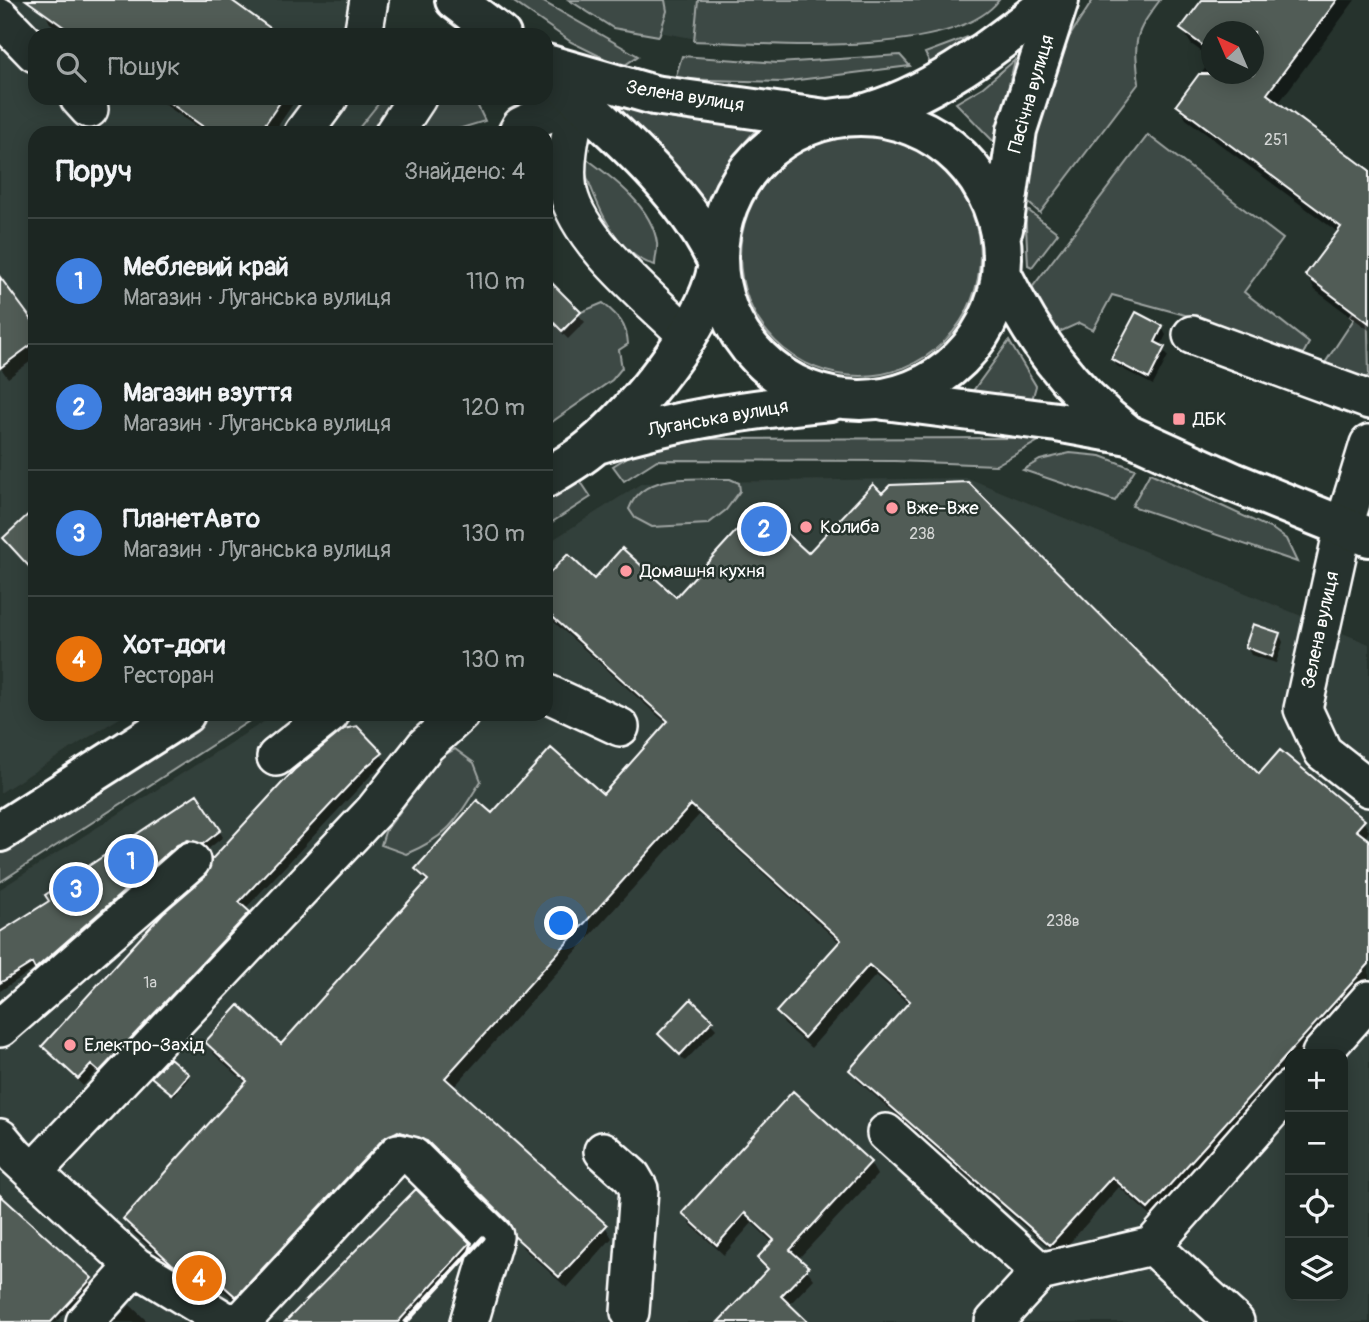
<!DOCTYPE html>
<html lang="uk">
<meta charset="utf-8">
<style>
body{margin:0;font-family:Pangolin,sans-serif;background:#29322f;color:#f1f3f6}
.controls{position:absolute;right:21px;bottom:21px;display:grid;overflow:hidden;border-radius:14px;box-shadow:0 4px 18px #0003}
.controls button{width:63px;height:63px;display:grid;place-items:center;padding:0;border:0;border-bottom:2px solid #3a4340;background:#1c2622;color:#f1f3f6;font:35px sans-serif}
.compass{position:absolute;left:1201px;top:21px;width:63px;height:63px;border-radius:50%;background:#1c2622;box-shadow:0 4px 18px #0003;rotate:316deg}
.you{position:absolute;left:562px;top:924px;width:24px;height:24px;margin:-18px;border:5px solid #fff;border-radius:50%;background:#1a73e8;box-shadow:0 0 0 10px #1a73e833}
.badge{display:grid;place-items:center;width:46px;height:46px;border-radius:50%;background:#2563eb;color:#fff;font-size:23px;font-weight:700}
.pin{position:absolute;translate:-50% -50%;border:4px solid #fff;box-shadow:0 2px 7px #0006}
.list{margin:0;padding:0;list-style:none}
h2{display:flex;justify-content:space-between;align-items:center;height:91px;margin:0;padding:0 28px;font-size:30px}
h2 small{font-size:23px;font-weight:400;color:#a0a5a5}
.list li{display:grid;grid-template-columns:46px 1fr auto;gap:21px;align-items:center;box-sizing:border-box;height:126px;padding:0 28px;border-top:2px solid #3a4340}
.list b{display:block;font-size:26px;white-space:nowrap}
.list p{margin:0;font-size:23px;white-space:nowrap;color:#a0a5a5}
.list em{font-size:23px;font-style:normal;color:#a0a5a5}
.icon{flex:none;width:38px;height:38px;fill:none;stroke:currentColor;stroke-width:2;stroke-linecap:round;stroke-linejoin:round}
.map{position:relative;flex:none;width:1369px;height:1322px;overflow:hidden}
.search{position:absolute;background:#1c2622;box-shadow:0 4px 18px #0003;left:28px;top:28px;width:525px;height:77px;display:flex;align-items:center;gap:18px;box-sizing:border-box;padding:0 24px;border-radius:21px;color:#a0a5a5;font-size:26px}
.panel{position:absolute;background:#1c2622;box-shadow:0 4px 18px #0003;left:28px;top:126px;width:525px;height:595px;border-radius:21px}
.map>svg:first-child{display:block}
.built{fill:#333f3a;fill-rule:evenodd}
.green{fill:#3e4944;stroke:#9ea4a2;stroke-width:2}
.shadow{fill:#0007}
.building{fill:#515c57;stroke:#fff;stroke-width:2}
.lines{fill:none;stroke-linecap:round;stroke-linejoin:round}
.minor-casing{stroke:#fff;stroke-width:42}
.major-casing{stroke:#fff;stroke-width:44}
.minor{stroke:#26332d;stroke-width:37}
.major{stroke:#26332d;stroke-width:38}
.rail{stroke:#fff;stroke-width:5}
.poi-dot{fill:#ff9aa2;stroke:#26332d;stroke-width:2.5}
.labels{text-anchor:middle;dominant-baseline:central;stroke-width:5;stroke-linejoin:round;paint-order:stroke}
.number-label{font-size:16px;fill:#d4d6d5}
.street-label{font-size:19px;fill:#fff;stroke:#26332d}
.poi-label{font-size:19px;fill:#fff;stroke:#26332d;text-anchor:start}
</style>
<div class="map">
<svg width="1369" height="1322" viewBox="0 0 1369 1322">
<rect width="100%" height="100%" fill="#26332d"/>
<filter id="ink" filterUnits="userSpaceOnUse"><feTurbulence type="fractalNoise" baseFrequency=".0143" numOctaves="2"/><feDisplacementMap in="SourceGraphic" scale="14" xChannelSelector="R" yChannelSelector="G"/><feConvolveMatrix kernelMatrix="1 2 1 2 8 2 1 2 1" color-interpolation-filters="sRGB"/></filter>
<g filter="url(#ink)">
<!-- built -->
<path class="built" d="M0,0H348L396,35H35V98H383L355,133H35V714H126L0,793Z
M577,0H727L697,39L615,24Z
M968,478L1369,644V1322H0V889L276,714H546V544L642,483ZM1290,1054H1343V1296H1290Z"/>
<!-- green -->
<path class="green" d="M511,0H540L638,56L622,67L571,42Z
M569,0H665L667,11L659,36L613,28Z
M698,0H999C955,59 764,44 694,41Z
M1093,0H1160C1133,36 1134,39 1139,83L1040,213L1021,196L1022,180L1055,59Z
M973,35L931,65L925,53Z
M900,55L910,66L782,82L675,79L682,56L778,63Z
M1015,60L995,143L956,103L983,87Z
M383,98H398L376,133H355Z
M436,98H474L485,121L445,133H413Z
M605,100L761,124C736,151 720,175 706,208L677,169Z
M1148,135L1283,239L1244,292L1309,343L1303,354L1196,318L1112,295L1093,330L1079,323L1059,332L1063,353L1046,338L1031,289Z
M740 256a120 120 0 1 1 240 0a120 120 0 1 1-240 0Z
M587,159C614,179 652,207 657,243C658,249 655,258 655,265C615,256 595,200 583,166Z
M1025,208L1058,233L1032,267L1028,265Z
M1367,294L1369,375L1364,380L1321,369L1354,319L1350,316Z
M603,303C618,316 627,324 628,344L619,350L622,368L612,380L546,426V315L563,331L581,312Z
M1009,341L1036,386L1032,400L970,395Z
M1044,438L996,465L895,461L657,460L624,481L613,466L639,450L679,439Z
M1070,453L1101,456L1135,469L1115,501L1023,470L1040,460Z
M1150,473L1274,530L1286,539L1297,562L1132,506Z
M577,476L591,497L546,526V496Z
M730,479L739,483L740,491L726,510L708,524L652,527L635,518L629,509C643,471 697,479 730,479Z
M212,714H260L0,882V852Z
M455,749L474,763L481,781C456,820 451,835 406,854L381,845L385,832L410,798L424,766Z"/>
<!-- shadow -->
<path class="shadow" d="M52,0H228L277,35H68L50,23L44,11Z
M1204,0H1355L1278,104L1369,172V330L1315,290L1307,275L1339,233L1186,119L1178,105L1212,59V74H1254V32H1212V59L1191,44L1182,29Z
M295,27L306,35H290Z
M156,98H297L273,133H205Z
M546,235L551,243L546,248Z
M546,279L585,322L568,339L546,317Z
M0,280L35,327V358L8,378L0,367Z
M1162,328L1166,335L1160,347L1168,356L1153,385L1117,366L1113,359Z
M808,555L1259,777L1363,821L1369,831L1365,839L1369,843V983L1304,1054H1290V1070L1155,1220L1119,1187L1058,1256L858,1081L851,1070L910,1005L876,975L811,1048L784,1024L778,1012L840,943L699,815L453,1088L605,1226L612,1238L567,1288L523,1248L514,1230L435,1152L405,1142L243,1308L204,1273L194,1284L181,1276L131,1231L125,1219L247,1084L214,1054L207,1043L281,1046L427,883L417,869L492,816L603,797L668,725L554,622L546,630V579L594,582L676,599Z
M1279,634L1283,642L1276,663L1251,655L1247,647Z
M356,728L387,762L371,775L244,910L253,921L104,1079L96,1072L83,1086L44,1046Z
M197,796L223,837L207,850L192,846L40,974L36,968L0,991V934L51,902Z
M691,1002L716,1029L685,1061L660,1034Z
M188,1075L189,1078L174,1096L155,1080Z
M793,1093L870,1163L877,1175L798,1259L814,1279L788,1306L805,1322H732L768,1272L759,1258L773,1243L752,1223L724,1255L691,1225L685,1214Z
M0,1197L92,1283L56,1322H0Z
M469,1244L473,1251L408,1322H288Z
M130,1305L148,1322H114Z"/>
<!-- building -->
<path class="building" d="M26,0H231L280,35H75Z
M1202,0H1337L1267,94L1369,170V323L1305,275L1341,227L1176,105L1199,74H1254V32H1212V52L1180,29Z
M163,98H283L259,133H212Z
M0,277L35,324V342L0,368Z
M546,277L581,312L562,331L546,315Z
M1136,312L1163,326L1155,342L1165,347L1149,379L1111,359Z
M968,482L1259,774L1280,750L1365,820L1356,830L1369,840V964L1148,1209L1112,1177L1050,1245L849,1070L910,1001L869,965L804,1038L776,1012L841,940L691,805L445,1078L607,1225L559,1277L514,1236L509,1222L427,1141L398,1131L383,1139L236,1297L197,1262L187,1273L172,1264L123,1219L247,1081L205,1042L239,1005L281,1044L428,880L415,869L477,800L492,813L551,748L603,794L668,721L546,611V577L568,554L594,579L622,548L676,597L758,507L808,553L873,484L882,493L890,485Z
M35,508V573L3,538Z
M1253,624L1280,633L1272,657L1245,647Z
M357,726L383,753L366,767L239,902L250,912L99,1072L91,1065L78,1079L42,1046L163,913L205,877L211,860L294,770L344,729Z
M197,794L221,830L203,844L188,840L177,845L35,969L32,963L0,983V932L49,901L45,895Z
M691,999L713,1020L680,1055L658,1034Z
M170,1058L189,1074L172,1094L151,1077Z
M793,1091L871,1162L790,1250L809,1267L781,1296L808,1322H718L768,1269L757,1258L774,1240L745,1213L717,1245L682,1213Z
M416,1189L470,1243L398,1322H285Z
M0,1195L92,1278L51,1322H0Z"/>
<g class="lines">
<!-- minor casing -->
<g class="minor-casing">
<path id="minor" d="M0,17L35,53
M363,35L369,0
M79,98L89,109
M578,99C572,128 563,161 568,191C578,241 651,299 688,336
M303,133L329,98
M394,133L417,98
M517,133L521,126L578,99
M1192,335L1369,400
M1369,444L1343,529L1303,709L1323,752L1369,788
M546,693L620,727
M276,757L330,714
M0,1028L191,861
M1321,1054L1369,1000
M886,1133L1040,1272
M0,1138L15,1156L135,1266L227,1322
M603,1151L632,1177L639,1189L630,1312
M33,1172L374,811L426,745L460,714
M1152,1246L1235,1322
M85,1322L135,1266
M232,1322L244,1319L398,1153L412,1156L494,1237L469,1322
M994,1322L1040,1272L1152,1246L1290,1089"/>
</g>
<!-- major casing -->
<g class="major-casing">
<path id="major" d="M455,0L501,35
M546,64L654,95L826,119
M546,69C606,126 679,183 716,259
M859,115C933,96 994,46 1053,0
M718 258a142 142 0 1 1 284 0a142 142 0 1 1-284 0Z
M1003,229L1017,130L1059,0
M1002,275C1033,338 1069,389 1125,432
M884,400L1057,422L1129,435L1233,482L1369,537
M597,444C674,420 750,409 830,401
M546,478C561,468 577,460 591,448C637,409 704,328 717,270
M0,832L185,714"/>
</g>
<!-- minor -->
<use href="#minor" class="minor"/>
<!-- major -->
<use href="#major" class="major"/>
<!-- rail -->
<path class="rail" d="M406,1322L483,1238"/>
</g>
</g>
<!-- markers -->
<g class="poi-dot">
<rect x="1172" y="412" width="14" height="14" rx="3.5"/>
<circle cx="892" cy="508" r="7"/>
<circle cx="806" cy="527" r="7"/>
<circle cx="626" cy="571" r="7"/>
<circle cx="70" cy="1045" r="7"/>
</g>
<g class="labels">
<!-- number labels -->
<g class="number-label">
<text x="1276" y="140">251</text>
<text x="922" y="534">238</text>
<text x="1063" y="921">238в</text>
<text x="150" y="983">1а</text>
</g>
<!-- street labels -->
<g class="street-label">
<text transform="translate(1031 94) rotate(-74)">Пасічна вулиця</text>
<text transform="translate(685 96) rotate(9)">Зелена вулиця</text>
<text transform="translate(718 418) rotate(-10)">Луганська вулиця</text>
<text transform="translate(1320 630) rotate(-78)">Зелена вулиця</text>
</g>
<!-- poi labels -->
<g class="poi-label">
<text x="1193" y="419">ДБК</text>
<text x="906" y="508">Вже-Вже</text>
<text x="820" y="527">Колиба</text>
<text x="640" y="571">Домашня кухня</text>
<text x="84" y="1045">Електро-Захід</text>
</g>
</g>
</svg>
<div class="controls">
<button>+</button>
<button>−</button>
<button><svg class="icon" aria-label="locate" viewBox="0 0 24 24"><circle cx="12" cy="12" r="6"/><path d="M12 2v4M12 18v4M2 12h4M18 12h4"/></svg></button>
<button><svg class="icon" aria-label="layers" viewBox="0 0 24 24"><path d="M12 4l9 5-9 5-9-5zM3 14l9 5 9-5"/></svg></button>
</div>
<svg class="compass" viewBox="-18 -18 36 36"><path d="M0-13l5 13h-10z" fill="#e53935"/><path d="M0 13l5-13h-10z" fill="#a0a5a5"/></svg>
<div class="you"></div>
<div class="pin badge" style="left:131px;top:861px;background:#3f7fe0">1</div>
<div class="pin badge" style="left:764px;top:529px;background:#3f7fe0">2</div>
<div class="pin badge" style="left:76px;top:889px;background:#3f7fe0">3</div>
<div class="pin badge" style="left:199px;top:1278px;background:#e8710a">4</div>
<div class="search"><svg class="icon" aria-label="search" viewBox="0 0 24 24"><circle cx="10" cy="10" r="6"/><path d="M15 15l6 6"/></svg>Пошук</div>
<section class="panel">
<h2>Поруч<small>Знайдено: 4</small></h2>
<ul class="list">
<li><span class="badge" style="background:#3f7fe0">1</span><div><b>Меблевий край</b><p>Магазин · Луганська вулиця</p></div><em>110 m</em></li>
<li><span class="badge" style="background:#3f7fe0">2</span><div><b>Магазин взуття</b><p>Магазин · Луганська вулиця</p></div><em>120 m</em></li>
<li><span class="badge" style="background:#3f7fe0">3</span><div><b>ПланетАвто</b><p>Магазин · Луганська вулиця</p></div><em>130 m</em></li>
<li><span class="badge" style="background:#e8710a">4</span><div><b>Хот-доги</b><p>Ресторан</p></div><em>130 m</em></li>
</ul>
</section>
</div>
